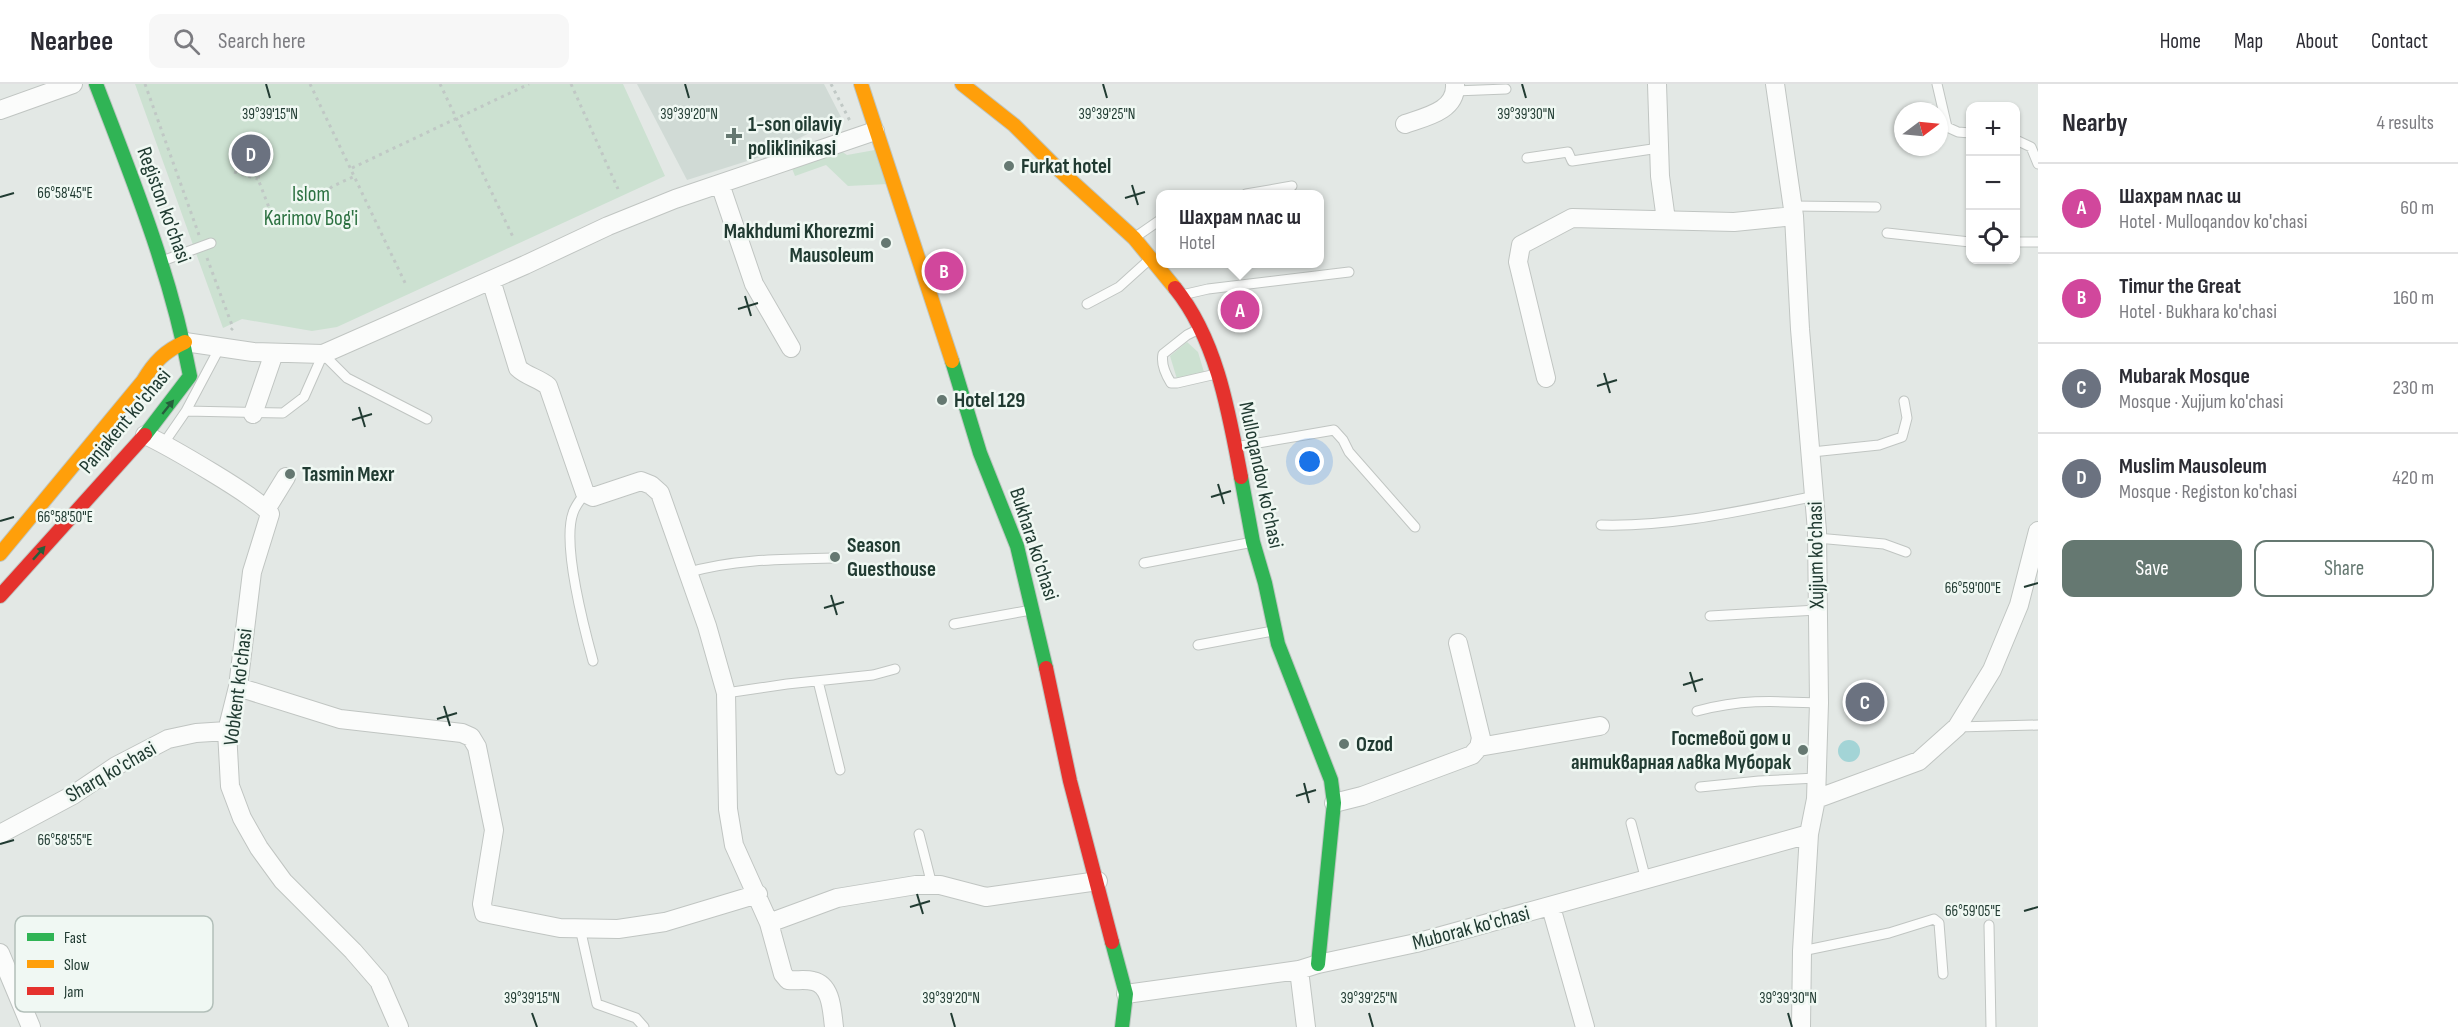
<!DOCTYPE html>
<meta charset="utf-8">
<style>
body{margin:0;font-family:"Sofia Sans Condensed",sans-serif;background:#f7f7f7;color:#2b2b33}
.controls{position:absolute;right:18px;top:18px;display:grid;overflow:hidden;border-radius:12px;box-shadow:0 2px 4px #0004}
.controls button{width:54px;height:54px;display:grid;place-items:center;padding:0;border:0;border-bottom:2px solid #e1e1e2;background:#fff;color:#2b2b33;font:30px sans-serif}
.compass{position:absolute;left:1894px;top:18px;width:54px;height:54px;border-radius:50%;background:#fff;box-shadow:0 2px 4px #0004;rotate:74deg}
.you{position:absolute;left:1310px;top:378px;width:21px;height:21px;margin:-15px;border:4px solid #fff;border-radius:50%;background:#1a73e8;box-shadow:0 0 0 9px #1a73e833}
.badge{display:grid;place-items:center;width:39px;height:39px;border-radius:50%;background:#657871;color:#fff;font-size:20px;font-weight:700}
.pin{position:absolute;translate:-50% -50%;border:3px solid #fff;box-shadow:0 2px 6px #0006}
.popup{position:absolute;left:1156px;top:106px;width:168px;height:78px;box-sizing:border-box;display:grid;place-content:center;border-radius:12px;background:#fff;filter:drop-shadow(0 2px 4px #0005);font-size:20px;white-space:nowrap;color:#7c7c81}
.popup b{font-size:22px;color:#2b2b33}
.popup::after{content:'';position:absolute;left:50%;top:100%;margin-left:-12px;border:12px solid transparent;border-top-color:#fff}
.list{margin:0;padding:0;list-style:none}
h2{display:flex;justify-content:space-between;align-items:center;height:78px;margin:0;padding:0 24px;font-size:26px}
h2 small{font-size:20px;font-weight:400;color:#7c7c81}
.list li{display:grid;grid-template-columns:39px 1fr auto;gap:18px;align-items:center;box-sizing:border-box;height:90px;padding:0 24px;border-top:2px solid #e1e1e2}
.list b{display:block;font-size:22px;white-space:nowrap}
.list p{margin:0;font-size:20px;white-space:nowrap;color:#7c7c81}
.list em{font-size:20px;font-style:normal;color:#7c7c81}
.actions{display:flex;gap:12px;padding:18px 24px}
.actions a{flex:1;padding:14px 0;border:2px solid #657871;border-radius:12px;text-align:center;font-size:21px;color:#657871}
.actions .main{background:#657871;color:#fff}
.icon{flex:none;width:33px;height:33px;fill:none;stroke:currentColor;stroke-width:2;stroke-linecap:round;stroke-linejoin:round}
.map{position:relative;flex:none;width:2038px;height:943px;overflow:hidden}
header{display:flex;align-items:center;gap:36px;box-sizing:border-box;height:84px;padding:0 30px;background:#fff;border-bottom:2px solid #e1e1e2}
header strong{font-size:28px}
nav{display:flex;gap:33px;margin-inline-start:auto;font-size:21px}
.search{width:420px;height:54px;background:#f7f7f7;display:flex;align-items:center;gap:15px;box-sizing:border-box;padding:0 21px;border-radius:12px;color:#7c7c81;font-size:22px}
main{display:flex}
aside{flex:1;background:#fff}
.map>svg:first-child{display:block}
.built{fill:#d0dad5}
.green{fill:#cce1d1}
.water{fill:#a3d4d6}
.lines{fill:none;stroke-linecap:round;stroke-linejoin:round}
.lane-casing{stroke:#c0c5c2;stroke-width:11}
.street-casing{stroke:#c0c5c2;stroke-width:20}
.fast-casing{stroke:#bec6c2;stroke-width:16}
.slow-casing{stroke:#bec6c2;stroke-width:16}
.jam-casing{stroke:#bec6c2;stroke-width:16}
.path{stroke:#c0c8c5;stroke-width:3;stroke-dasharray:3 4.5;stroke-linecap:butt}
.lane{stroke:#fbfcfb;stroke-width:9}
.street{stroke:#fbfcfb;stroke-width:18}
.fast{stroke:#30b455;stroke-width:14}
.slow{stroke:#ff9f0a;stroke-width:14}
.jam{stroke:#e5322d;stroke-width:14}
.oneway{fill:#265f3c}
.ticks{fill:none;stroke:#213b32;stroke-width:2}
.poi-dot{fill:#657871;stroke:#f0f8f3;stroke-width:2}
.labels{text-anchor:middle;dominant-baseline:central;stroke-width:5;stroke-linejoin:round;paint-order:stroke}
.poi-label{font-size:21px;font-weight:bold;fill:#213b32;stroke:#f0f8f3;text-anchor:start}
.park-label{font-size:21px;fill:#2c7141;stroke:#f0f8f3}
.street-label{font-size:21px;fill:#213b32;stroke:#f0f8f3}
.key{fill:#f0f8f3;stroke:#b2bfb9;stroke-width:1.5}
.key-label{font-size:16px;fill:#213b32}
.ticks-label{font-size:15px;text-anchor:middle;fill:#213b32;stroke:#f0f8f3;stroke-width:5;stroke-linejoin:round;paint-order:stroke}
</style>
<header>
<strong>Nearbee</strong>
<div class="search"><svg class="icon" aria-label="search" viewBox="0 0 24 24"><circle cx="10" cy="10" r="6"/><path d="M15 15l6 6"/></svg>Search here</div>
<nav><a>Home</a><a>Map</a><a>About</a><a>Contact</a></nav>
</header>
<main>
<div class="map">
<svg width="2038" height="943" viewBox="0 0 2038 943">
<rect width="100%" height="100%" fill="#e3e8e5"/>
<!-- built -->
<path class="built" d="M637,0H824L841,33L766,71L687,96Z"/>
<!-- green -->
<path class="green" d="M135,0H623L665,92L337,243L312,247L242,235L223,244Z
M838,65L847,71L875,66L888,100L848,102L826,81L795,92L791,82Z
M1187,258L1198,268L1204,288L1177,295L1170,272Z"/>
<!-- water -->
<path class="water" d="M1838 667a11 11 0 1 1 22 0a11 11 0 1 1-22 0Z"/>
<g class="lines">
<!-- lane casing -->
<g class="lane-casing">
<path id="lane" d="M1937,0L1947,43L1958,48L1970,49
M1455,7L1506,5
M2016,56L2031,63L2038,80
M1527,74L1568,68L1572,77L1659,64
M1246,110L1292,102
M1793,122L1876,123
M1887,149L1970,158
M1134,154L1160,136
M2016,158H2038
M165,176L211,159
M1182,211L1208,205L1349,188
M1087,220L1119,203L1150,175
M1199,245L1187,251L1163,270C1161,279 1166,291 1171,299H1177L1216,290
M186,327L283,329L304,313L323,270L347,294L427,335
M164,359L186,327L220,263
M1235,363L1334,346L1343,356L1349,368L1415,443
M1812,368L1879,361L1902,353L1907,334L1904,317
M585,409C581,415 575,422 573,429C562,460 584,544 593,577
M1601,441C1673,443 1745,426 1816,412
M1817,454L1884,460L1906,468
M1144,479L1253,458
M686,489C734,475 784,475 834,474
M1710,532L1817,526
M954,540L1031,526
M1198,561L1273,547
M818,597L840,686
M726,609L787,600L873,591L895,585
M1697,627C1743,615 1773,617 1819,619
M1957,643L2038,641
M1700,703L1759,697L1816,694
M1631,739L1646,796
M919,750L932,801
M1989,841L1991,943
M580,844L597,920L636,934L644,943
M1802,867L1889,849L1934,835L1939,839L1943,890"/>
</g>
<!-- street casing -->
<g class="street-casing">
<path id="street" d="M1657,0L1660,92L1666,136
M1775,0L1794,132L1800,245L1817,447L1819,619L1816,715L1809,750L1802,867L1801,943
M0,26L73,0
M1405,40C1425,33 1457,27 1455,0
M720,100L754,200L791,264
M491,196L518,284C526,292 538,294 548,302L585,409L593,413L641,397L651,401L660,409L707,542L726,609L728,725L734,761L769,839L783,890L788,896C796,897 805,895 813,897C832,901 832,928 834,943
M185,258L253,268L323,270L525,181L608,142L675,115L875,47
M1546,294L1518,178L1521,161L1572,134L1734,138L1794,132
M253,330L274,269
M145,351C165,360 263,416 270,430L252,488L238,603L227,647L230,702L242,734L259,764L283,797L353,867L379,897L399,943
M267,424L286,393
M238,603L340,635L462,649L471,653L477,663L494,746L482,820L484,829L560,844L618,845L665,838L758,810
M1479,663L1600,642
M1816,715L1919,677L1957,643L1992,586L2019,521L2038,447
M1334,719L1362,712L1472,671L1479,663L1481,654L1458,559
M0,750L73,711L116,682L168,655L196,649L227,647
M1551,823L1585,943
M769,839L837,814L916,801H940L986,813L1098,797
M0,869L31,943
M1299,886L1306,943
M1126,910L1299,886L1318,880L1416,859L1809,750"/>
</g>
<!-- fast casing -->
<g class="fast-casing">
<path id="fast" d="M96,0C133,96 171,190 190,292L145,351
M952,277L980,369L1017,462L1046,584
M1241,393L1253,458L1265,499L1278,560L1331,696L1334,719L1318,880
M1112,858L1126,910L1122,943"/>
</g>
<!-- slow casing -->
<g class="slow-casing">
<path id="slow" d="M861,0L952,277
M962,0L1014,41L1057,84L1134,154L1175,204
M0,470L143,297C154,278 165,267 185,258"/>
</g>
<!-- jam casing -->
<g class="jam-casing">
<path id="jam" d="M1175,204C1217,256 1229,329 1241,393
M0,512L145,351
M1046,584L1070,697L1112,858"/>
</g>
<!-- path -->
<path class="path" d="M145,0L199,151
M310,0L407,203
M440,0L513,153
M571,0L618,105
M831,0L851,39
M268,55L258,95L273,134
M352,84L529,0
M234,88L258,95
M324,109L333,102L355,92
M207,174L233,244L231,246"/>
<!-- lane -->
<use href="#lane" class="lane"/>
<!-- street -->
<use href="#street" class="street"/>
<!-- fast -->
<use href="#fast" class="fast"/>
<!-- slow -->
<use href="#slow" class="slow"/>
<!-- jam -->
<use href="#jam" class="jam"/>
</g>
<!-- one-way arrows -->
<defs><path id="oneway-solid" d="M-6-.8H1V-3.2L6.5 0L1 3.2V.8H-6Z" transform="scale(1.5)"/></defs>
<g class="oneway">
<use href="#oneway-solid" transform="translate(168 323) rotate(-51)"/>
<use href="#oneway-solid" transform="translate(39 469) rotate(-48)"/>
</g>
<!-- ticks -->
<path class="ticks" d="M266,0L270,14M685,0L689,14M1103,0L1107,14M1522,0L1526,14M1132,101L1138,121M0,113L14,109M1125,114L1145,108M745,212L751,232M738,225L758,219M1604,289L1610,309M1597,302L1617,296M359,323L365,343M352,336L372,330M1218,400L1224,420M1211,413L1231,407M0,437L14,433M2024,503L2038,499M831,511L837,531M824,524L844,518M1690,588L1696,608M1683,601L1703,595M444,622L450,642M437,635L457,629M1304,699L1309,719M1296,712L1316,706M0,760L14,756M917,810L923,830M910,823L930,817M2024,827L2038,823M532,929L537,943M951,929L955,943M1369,929L1373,943M1788,929L1792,943"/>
<!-- markers -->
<g class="poi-dot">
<path d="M731 43h6v6h6v6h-6v6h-6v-6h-6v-6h6z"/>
<circle cx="1009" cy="82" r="6"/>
<circle cx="886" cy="159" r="6"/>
<circle cx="942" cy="316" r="6"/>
<circle cx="290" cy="390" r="6"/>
<circle cx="835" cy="473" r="6"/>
<circle cx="1344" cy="660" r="6"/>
<circle cx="1803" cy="666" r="6"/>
</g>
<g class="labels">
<!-- poi labels -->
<g class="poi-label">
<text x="748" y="40">1-son oilaviy<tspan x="748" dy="24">poliklinikasi</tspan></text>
<text x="1021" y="82">Furkat hotel</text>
<text x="874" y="147" text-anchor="end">Makhdumi Khorezmi<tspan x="874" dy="24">Mausoleum</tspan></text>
<text x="954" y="316">Hotel 129</text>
<text x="302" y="390">Tasmin Mexr</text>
<text x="847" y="461">Season<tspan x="847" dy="24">Guesthouse</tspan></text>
<text x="1791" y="654" text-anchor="end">Гостевой дом и<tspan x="1791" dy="24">антикварная лавка Муборак</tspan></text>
<text x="1356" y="660">Ozod</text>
</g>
<!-- park labels -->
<g class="park-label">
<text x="311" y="110">Islom<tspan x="311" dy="24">Karimov Bog'i</tspan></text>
</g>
<!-- street labels -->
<g class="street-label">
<text transform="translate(164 121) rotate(70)">Registon ko'chasi</text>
<text transform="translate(125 337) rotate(-50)">Panjakent ko'chasi</text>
<text transform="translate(1261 391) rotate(78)">Mulloqandov ko'chasi</text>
<text transform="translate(1034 460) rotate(72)">Bukhara ko'chasi</text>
<text transform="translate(1816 471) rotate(-91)">Xujjum ko'chasi</text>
<text transform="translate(238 603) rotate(-83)">Vobkent ko'chasi</text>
<text transform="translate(111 688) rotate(-30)">Sharq ko'chasi</text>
<text transform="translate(1471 844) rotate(-15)">Muborak ko'chasi</text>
</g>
</g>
<!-- legend -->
<rect x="15" y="832" width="198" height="96" rx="9" class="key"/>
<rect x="27" y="849" width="27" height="8" fill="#30b455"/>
<rect x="27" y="876" width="27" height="8" fill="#ff9f0a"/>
<rect x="27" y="903" width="27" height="8" fill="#e5322d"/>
<g class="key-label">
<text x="64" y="859">Fast</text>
<text x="64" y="886">Slow</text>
<text x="64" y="913">Jam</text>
</g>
<g class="ticks-label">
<text x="270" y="35">39°39'15"N</text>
<text x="689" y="35">39°39'20"N</text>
<text x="1107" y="35">39°39'25"N</text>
<text x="1526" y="35">39°39'30"N</text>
<text x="65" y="114">66°58'45"E</text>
<text x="65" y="438">66°58'50"E</text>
<text x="1973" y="509">66°59'00"E</text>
<text x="65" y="761">66°58'55"E</text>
<text x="1973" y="832">66°59'05"E</text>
<text x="532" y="919">39°39'15"N</text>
<text x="951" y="919">39°39'20"N</text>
<text x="1369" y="919">39°39'25"N</text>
<text x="1788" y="919">39°39'30"N</text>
</g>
</svg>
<div class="controls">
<button>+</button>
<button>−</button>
<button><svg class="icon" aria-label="locate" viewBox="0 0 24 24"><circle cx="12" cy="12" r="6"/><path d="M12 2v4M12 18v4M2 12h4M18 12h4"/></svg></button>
</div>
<svg class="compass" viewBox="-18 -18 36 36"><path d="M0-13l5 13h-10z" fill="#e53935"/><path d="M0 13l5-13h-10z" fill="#7c7c81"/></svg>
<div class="you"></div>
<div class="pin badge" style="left:1240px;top:226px;background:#d1479c">A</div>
<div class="popup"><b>Шахрам плас ш</b>Hotel</div>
<div class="pin badge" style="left:944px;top:187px;background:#d1479c">B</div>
<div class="pin badge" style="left:1865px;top:618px;background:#6b7280">C</div>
<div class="pin badge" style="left:251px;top:70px;background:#6b7280">D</div>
</div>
<aside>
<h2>Nearby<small>4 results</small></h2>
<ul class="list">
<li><span class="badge" style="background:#d1479c">A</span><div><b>Шахрам плас ш</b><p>Hotel · Mulloqandov ko'chasi</p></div><em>60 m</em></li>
<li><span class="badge" style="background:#d1479c">B</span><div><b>Timur the Great</b><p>Hotel · Bukhara ko'chasi</p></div><em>160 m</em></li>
<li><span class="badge" style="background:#6b7280">C</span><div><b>Mubarak Mosque</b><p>Mosque · Xujjum ko'chasi</p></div><em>230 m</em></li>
<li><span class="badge" style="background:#6b7280">D</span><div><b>Muslim Mausoleum</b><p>Mosque · Registon ko'chasi</p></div><em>420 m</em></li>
</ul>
<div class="actions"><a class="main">Save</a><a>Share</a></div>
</aside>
</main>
